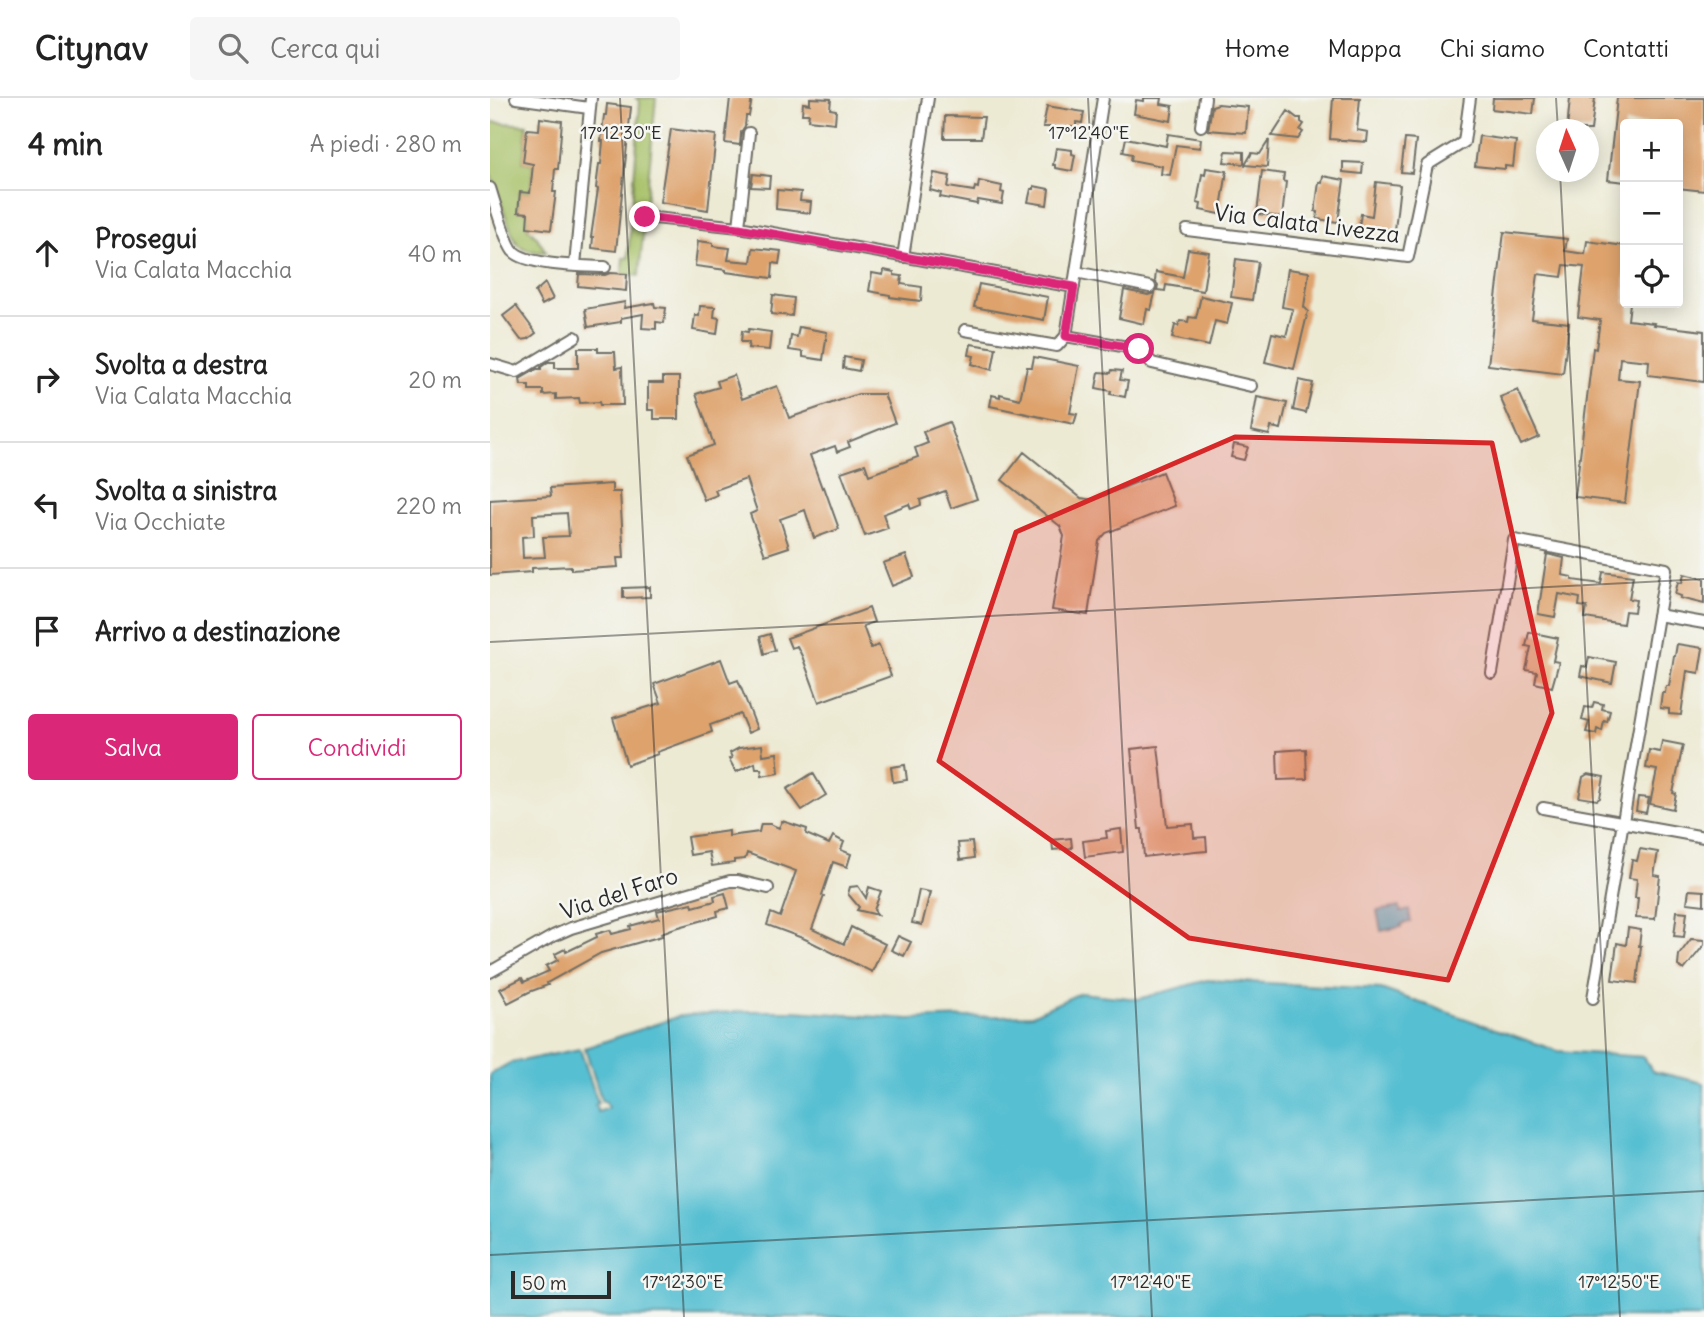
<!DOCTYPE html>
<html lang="it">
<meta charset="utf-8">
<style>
body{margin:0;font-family:Delius,sans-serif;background:#f6f6f6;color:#222}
.controls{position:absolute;right:21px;top:21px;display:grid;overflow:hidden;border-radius:7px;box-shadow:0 4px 18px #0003}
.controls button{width:63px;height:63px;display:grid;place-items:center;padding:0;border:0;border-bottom:2px solid #e0e0e0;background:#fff;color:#222;font:35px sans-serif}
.compass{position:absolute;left:1046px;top:21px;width:63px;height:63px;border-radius:50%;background:#fff;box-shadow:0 4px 18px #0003;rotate:357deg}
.scale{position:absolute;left:21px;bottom:18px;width:100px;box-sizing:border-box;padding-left:7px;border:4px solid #2b2b2b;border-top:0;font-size:19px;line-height:24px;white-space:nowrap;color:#2b2b2b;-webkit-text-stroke:5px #f6f6f2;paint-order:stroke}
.stop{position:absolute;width:21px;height:21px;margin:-16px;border:5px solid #db2777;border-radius:50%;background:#fff}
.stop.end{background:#db2777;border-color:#fff;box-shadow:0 2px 7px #0008}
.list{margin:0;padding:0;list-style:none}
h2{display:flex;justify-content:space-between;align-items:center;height:91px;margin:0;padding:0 28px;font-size:30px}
h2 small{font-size:23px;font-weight:400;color:#767676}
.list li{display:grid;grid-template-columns:46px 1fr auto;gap:21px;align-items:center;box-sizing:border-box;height:126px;padding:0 28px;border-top:2px solid #e0e0e0}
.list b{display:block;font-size:26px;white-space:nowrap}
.list p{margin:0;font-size:23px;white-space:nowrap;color:#767676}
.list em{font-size:23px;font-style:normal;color:#767676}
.actions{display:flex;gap:14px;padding:21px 28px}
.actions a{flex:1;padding:16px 0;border:2px solid #db2777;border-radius:7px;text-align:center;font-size:24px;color:#db2777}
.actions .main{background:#db2777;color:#fff}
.icon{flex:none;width:38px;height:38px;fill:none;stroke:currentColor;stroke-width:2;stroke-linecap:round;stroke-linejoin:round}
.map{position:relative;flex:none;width:1214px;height:1219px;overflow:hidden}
header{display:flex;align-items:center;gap:42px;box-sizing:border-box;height:98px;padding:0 35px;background:#fff;border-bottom:2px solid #e0e0e0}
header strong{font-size:33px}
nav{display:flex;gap:38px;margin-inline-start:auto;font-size:24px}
.search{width:490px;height:63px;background:#f6f6f6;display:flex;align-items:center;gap:18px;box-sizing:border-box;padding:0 24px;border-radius:7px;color:#767676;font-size:26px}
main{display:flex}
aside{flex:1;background:#fff}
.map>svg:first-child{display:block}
.green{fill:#a7c168;stroke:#69764a;stroke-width:2}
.water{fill:#56bfd2;stroke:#40757e;stroke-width:2}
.building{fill:#dea36d;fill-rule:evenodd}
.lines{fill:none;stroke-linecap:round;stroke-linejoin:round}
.minor-casing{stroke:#6f6e66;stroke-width:14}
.minor{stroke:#fff;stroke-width:10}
.route{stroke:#db2777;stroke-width:9}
.marked{fill:#d62828;fill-opacity:0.2;stroke:#d62828;stroke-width:5;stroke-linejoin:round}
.ticks{fill:none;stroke:#2b2b2b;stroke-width:2;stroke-opacity:0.45}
.labels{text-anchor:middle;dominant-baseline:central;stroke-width:5;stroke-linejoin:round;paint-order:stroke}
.street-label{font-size:23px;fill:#2b2b2b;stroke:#f6f6f2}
.ticks-label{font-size:18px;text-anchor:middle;fill:#2b2b2b;stroke:#f6f6f2;stroke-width:5;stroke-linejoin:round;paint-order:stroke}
</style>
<header>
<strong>Citynav</strong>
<div class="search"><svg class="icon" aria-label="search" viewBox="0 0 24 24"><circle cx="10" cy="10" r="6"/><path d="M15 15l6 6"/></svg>Cerca qui</div>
<nav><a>Home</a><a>Mappa</a><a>Chi siamo</a><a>Contatti</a></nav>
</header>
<main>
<aside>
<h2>4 min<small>A piedi · 280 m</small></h2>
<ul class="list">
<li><svg class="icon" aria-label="ahead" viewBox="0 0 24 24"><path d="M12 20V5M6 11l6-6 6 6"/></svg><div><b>Prosegui</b><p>Via Calata Macchia</p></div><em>40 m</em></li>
<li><svg class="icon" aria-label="right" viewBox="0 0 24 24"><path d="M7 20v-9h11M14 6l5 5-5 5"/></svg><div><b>Svolta a destra</b><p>Via Calata Macchia</p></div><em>20 m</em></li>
<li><svg class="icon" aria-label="left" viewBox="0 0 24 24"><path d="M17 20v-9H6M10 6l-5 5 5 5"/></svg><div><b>Svolta a sinistra</b><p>Via Occhiate</p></div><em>220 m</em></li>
<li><svg class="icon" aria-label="arrive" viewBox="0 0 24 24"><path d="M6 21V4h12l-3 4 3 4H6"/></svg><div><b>Arrivo a destinazione</b></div></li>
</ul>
<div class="actions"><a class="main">Salva</a><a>Condividi</a></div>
</aside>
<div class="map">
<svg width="1214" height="1219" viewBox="0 0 1214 1219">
<rect width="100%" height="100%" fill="#f6f6f2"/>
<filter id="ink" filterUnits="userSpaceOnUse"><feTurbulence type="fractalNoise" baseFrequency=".0143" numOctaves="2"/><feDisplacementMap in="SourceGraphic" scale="14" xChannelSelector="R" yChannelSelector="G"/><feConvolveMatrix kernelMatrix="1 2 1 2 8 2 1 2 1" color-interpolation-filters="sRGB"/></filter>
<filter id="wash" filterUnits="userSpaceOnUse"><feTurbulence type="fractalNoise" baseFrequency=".00686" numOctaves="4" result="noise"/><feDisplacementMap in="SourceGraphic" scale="28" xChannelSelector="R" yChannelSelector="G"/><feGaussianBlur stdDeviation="1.57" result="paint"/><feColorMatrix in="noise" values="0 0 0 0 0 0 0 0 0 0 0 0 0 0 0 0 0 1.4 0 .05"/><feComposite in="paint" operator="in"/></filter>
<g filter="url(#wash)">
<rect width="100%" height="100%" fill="#edead4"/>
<!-- green -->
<path class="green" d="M146,0H166L149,178L132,176L133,160H138L150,4Z
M0,24L37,27L33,64L43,66L40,95L30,94L28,113L39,115L37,129L46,138L56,154L39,153L28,147L22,135L0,74Z"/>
<!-- water -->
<path class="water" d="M909,809L911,814L919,812L921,824L911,826V829L891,833L887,813Z
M717,882L891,891L1068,953L1154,959L1162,973L1214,985V1219H0V976L20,965L90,951L108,1005L105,1007L108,1014L118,1010L115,1003L112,1004L95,950L190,918L256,913H303L419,921L542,917L590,895L649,901Z"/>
<g id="blocks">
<!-- building -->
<path class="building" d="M240,0H262L259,18H256L255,28L251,34L250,47L235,45Z
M320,0L341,1L340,11L346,12L345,25L318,22L319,16H312L313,5L320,6Z
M654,0H672L671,6L683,8L681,23L644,16L646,2L654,3Z
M843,0H870L867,32L878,34L877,44L840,41Z
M1003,0H1045L1043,16L1002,11Z
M1080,0H1105L1101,32H1077Z
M1127,0H1214V93L1188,90V26H1135V84L1118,82Z
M117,6L141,9L126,153L102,150L103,139H101L108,91L106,90L109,66H111L113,43H111L114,17H116Z
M728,6L758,9L756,35L718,32L722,8Z
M557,8L594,14L592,25L586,24V29H553Z
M798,13L807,20H811V24L814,26L810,32L813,34L808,41L782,38Z
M455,18L494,19L491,40H454Z
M50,20L72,23L68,71H65L63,94H66L61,132L37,129L38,115L28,114L30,94L40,95L43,66L33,64L37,31L49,32Z
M181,31L226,37L218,112L170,104Z
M678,36L711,41L710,50L686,47L680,77L671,76L672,68L641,62L642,56L633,54L636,40L676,48Z
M989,38L1026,43L1023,69L1015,68V71L985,68Z
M915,41L926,42L922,75L911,74Z
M779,42L777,69L755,67L762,55L770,56Z
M566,50L582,52V56L585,57L582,73L565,70V67H563Z
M736,53L754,54V66L734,64Z
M853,64L873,65L872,76L853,74Z
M716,70L737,73L730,116L710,112L711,106L707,105L712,76L715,77Z
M772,73L794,76L793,83L796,84L792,119L767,116Z
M444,75L460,78L458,89L484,93L485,89L488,90L489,83L512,88L511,94L514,95L512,106L488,102L487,106L450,99L451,95L440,92Z
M263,76L280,78L279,90L261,89Z
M833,78L854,82L848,124L827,121L828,114L825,113L829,84L832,85Z
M886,84L910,87L905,132L869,128L871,116L882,118Z
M544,88L559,91L557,107L538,104L541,91H544Z
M287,92L311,94L310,103L321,104L320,115L286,111Z
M1014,134L1077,141L1075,153L1095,156L1097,143L1135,148V205H1140L1138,222L1164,225L1163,227L1214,233V284L1158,277L1159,263L1130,260L1128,281L1150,283L1135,405L1085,399L1103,250L1106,251L1110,222L1088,219L1094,169L1074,167L1072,179L1048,176L1042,221L1079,225L1073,276L998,267Z
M208,143L223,145V148L240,150L238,162L261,164L263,150L291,153L289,166L283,165L282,180L236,174V172L205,168Z
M698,151L719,154L713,193L676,187L675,193L667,192L668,187L665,183L666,174L693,179Z
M746,161L768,164L762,202L741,199Z
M798,171L819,174L814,209L818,213L804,271L775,264L782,235L796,238L803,211L792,209Z
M394,172L404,174V177L412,178L411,186L432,189L431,203L400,199V197L379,193L382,175L393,177Z
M120,175L137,176L136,193L88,188L89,176L115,177Z
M55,185L63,201L52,207L45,194Z
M489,186L558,199L554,222L484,209Z
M634,192L658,197L665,195L661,212L657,211L654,226L629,220Z
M283,197L304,200L302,218L281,216Z
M711,198L742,205L737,226L725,223L719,248L682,240L685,227L688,228L690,223L698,224L699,219L706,220Z
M135,204L134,210L164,205L165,209L176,210L174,225L166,224V231L152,230L153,216L131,220V224L98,229L95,211Z
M26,208L46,235L38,241L31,242L13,218Z
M210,208L225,209L224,219L229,220L227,236L203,232L205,217L209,218Z
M309,229L337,234L333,262L313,259V254L299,252L301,238L307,239Z
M259,231L281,234L279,252L258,250L259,244H251L252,233L258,234Z
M481,246L506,250L502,272L482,266L484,258L479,257Z
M88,250H108V254H125L126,270L132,269L133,307H110L109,304L90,305L89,300L66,301V296L53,297V292H39V287H31L30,281L47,271H51V269L58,264H65V270H88Z
M354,259L371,262L369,273L353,270Z
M544,259L589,268L580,315L587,316L584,326L500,308L502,297L510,299V296L530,301L537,269H542Z
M622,272L632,273L630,282L638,283L635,299L620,296L621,293L606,290L609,274L621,275Z
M244,277L252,301L287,288L299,320L368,296H394L405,325L358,344L360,349L347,354L345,348L320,357L332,390L334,389L349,431L324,440L315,412L290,421L299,449L275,457L260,416L267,413L256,381L225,392L227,397L214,402L197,357L224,347L206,296L229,289L227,283Z
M173,279H189V321H164V312H158V285H173Z
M809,282L823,285L816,315L803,312Z
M1028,292L1049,339L1031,347L1010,299Z
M767,299L797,305L791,331L781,329L779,337L761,333Z
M459,324L487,401L461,410L455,393L430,402L431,407L421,411L419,406L393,416L398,430L375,438L351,374L375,366L379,377L428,359L425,350L438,345L433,334Z
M744,346L758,349L754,362L741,359Z
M534,354L591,400L603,402L672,374L685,408L616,435L609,443L598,517L562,512L574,438L570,428L512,382Z
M122,386V394H130L134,460H127L128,469L81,472V468L42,470V474L0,477V402L61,398L60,390ZM77,415L79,438L53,439L55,459L33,460L32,439L44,438L43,417Z
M1057,456L1074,460L1072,477L1082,479V482L1111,486L1113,474L1143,478L1139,501L1146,502L1144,514L1135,513L1133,526L1095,520L1097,509L1089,508L1090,500L1069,496L1065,519L1048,516Z
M416,457L424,479L402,488L393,465Z
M1194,476L1214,481V506L1190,500L1191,498L1185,496L1188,484L1192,485Z
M160,489V499L133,500V490Z
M379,510L384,524L373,528L381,550L389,547L401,578L329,604L312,558L307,548L301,550L297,540Z
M1039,534L1068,540L1063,563L1069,564L1062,589L1045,585L1047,574L1036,572L1041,549L1036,548Z
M280,536L285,552L274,556L270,539Z
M1187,546L1213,550L1209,575L1197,573L1191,617L1179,616V611L1170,610L1172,595H1175L1176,588H1179L1184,558H1185Z
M1099,559L1126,564L1122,585L1090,578L1092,568L1097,569Z
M231,561L240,585L248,582L267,631L258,635L250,616L220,627L222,634L167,654L168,656L137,667L123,620L171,605L164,586Z
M1104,604L1113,606L1112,611L1120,613L1117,624L1114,623L1112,633L1107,631L1106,636L1096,634L1099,624L1092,622L1095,609L1102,610Z
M1172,643L1193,647L1183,695L1186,696L1183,711L1160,706L1167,672L1156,670L1159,652L1170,654Z
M272,647L273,657L287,655L289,675L272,678L271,671H266L265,665L246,674L239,661L242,660L240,655L249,650Z
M668,648L677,728L703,726L704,740L716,739L717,753L705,754V753L654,759L652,731H649L641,651Z
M816,651L817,681L788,682L787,653Z
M415,667L417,682L403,684L401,669Z
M323,675L336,697L312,712L297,691Z
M1098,676L1114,679L1110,700L1107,702L1089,699L1093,679Z
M1148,699L1159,700L1156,715L1146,713Z
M292,723L317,731L316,736L339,746L343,738L354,744L351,752L361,756L357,769L343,764L332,797L334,798L322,831L354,846L361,829L395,846L382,874L315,841L277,827L281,815L290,819L306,773L257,755L255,761L244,762V765L222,768L219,754L200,757L197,739L239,733V738L269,734L271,726H280L289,730Z
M631,731L633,754L595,759L593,743L617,740L616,733Z
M581,740L582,750L563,752L562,742Z
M482,744L484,760L470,762L468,745Z
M1150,751L1168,754L1164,777L1170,778L1165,821L1146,820L1148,800H1145L1147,781L1139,780L1142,762L1147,763Z
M368,788L376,800L379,789L391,793L384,812L388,817L367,812L369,809L358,796L360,789Z
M429,792L440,794L432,827L422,825Z
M1199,792L1214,793V807L1197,805Z
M235,795L239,810L227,813L228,818L182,831L171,835L172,838L111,855L57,885L58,887L39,894L18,905L10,891L32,880L34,884L59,873L56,868L68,862L65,856L75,851L76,854L107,839L106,836L120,832L122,836L141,831L140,828L169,820L167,813L202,805L203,809L225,803L224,798Z
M1187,813L1197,814L1194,839L1184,838Z
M1138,830L1151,832L1149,848H1151L1147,885L1122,882L1127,845L1136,847Z
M408,838L421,844L414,858L401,852Z
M1201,841L1214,842V847L1194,872L1188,868L1189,857Z"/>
</g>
</g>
<g filter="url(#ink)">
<use href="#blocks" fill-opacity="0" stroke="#6f6e66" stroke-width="2"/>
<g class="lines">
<!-- minor casing -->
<g class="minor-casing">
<path id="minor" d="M26,0L99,10
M711,28L715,0
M0,90C5,105 14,141 23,153C37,168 94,168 115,169
M155,119L249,129L584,189
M249,129L259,35
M697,132L918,159L937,67L974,44L980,0
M413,159L438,0
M85,167L101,0
M586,174L660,189
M475,232L567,248L576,238L613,0
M576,238L649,251L662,265L761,288
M0,266L27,274L85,239
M1168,517L1214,525
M1002,575L1024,442L1176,471L1103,900
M1053,710L1214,739
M0,874L63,838L81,830L240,783H248L278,790"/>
</g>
<!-- minor -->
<use href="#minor" class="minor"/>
</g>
</g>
<g class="lines" filter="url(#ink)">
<!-- route -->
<path class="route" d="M155,119L249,130L584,189L576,238L649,251"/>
</g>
<!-- marked area -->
<path class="marked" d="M745,339L1002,345L1062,615L958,882L699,840L449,663L526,434Z"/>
<!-- ticks -->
<path class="ticks" d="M130,0L194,1219M598,0L662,1219M1066,0L1068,32M1070,74L1130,1219M0,544L1214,481M0,1157L1214,1093"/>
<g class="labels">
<!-- street labels -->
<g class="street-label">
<text transform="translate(817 125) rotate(7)">Via Calata Livezza</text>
<text transform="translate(129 795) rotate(-18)">Via del Faro</text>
</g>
</g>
<g class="ticks-label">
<text x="131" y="41">17°12'30"E</text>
<text x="599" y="41">17°12'40"E</text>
<text x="193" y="1190">17°12'30"E</text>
<text x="661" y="1190">17°12'40"E</text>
<text x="1129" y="1190">17°12'50"E</text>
</g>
</svg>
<div class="controls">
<button>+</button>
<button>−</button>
<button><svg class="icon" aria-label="locate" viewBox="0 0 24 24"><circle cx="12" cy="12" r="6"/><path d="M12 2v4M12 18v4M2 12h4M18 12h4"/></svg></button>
</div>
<svg class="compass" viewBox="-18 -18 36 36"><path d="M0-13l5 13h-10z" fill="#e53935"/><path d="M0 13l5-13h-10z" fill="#767676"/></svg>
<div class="scale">50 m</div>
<div class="stop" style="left:649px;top:251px"></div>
<div class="stop end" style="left:155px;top:119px"></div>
</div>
</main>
